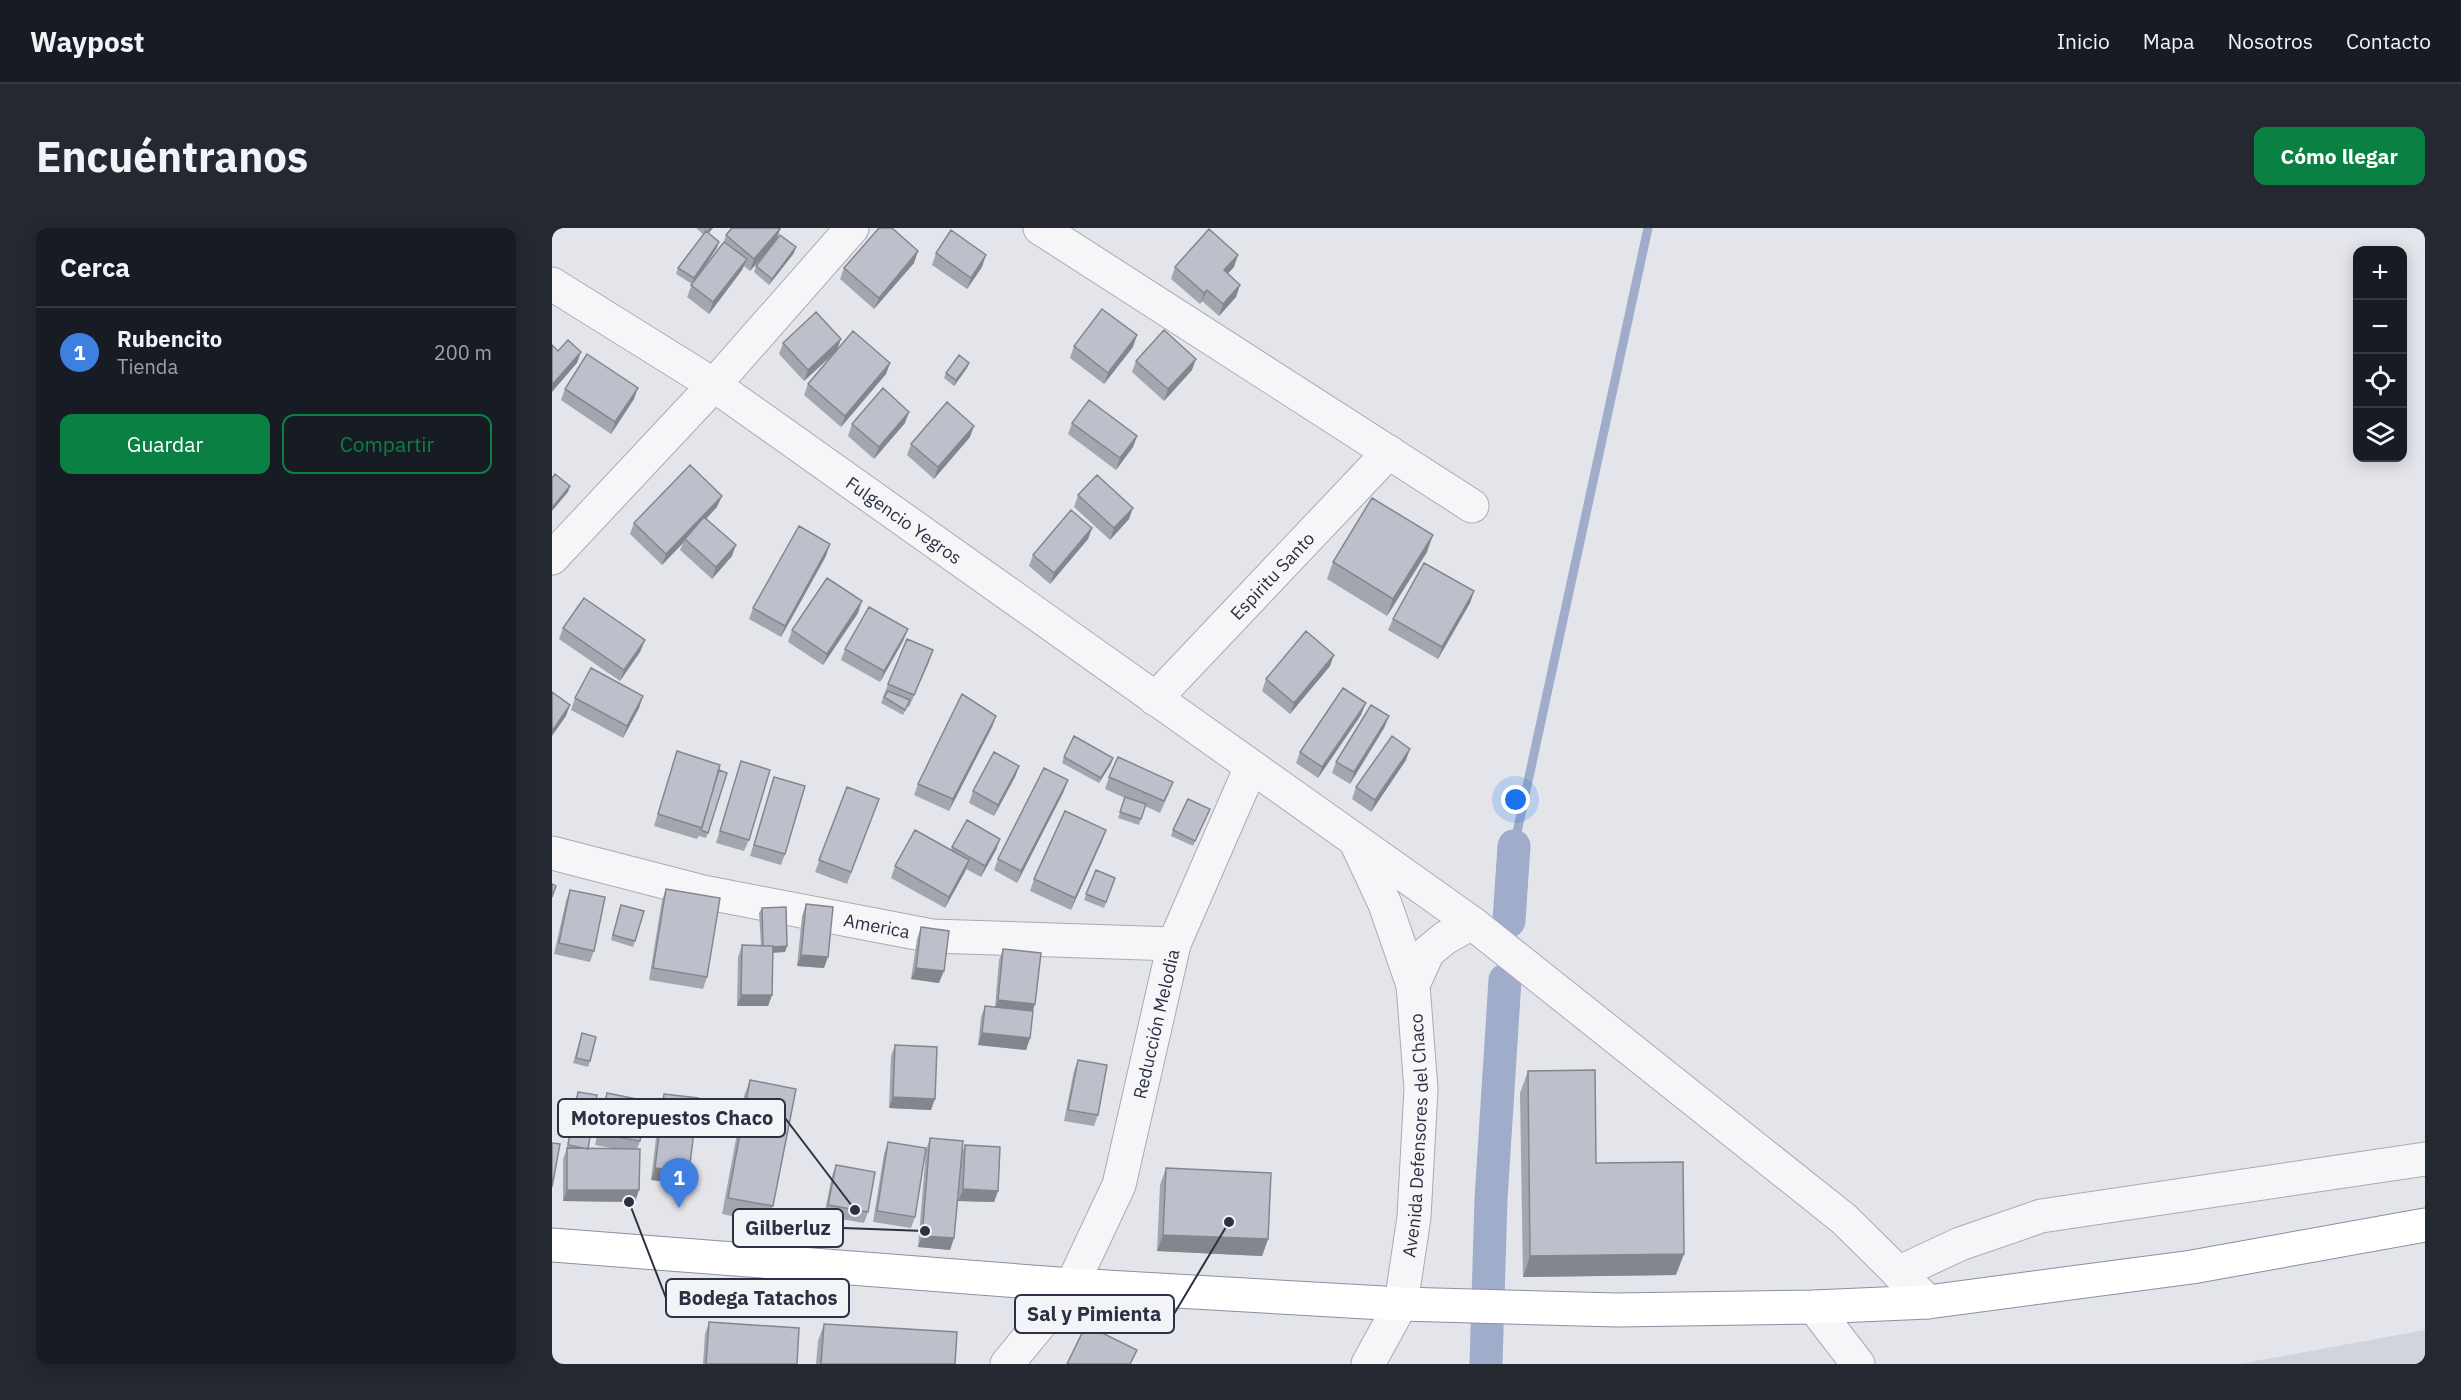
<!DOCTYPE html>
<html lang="es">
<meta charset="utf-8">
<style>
body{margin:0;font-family:"IBM Plex Sans",sans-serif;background:#242831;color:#f1f3f6}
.controls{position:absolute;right:18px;top:18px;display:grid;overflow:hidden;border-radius:12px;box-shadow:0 3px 15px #0003}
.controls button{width:54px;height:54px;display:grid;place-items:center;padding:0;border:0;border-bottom:2px solid #363941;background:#171b24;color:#f1f3f6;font:30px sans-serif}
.you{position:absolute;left:964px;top:572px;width:21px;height:21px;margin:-15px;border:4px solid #fff;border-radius:50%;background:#1a73e8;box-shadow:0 0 0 9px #1a73e833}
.badge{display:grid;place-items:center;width:39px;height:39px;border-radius:50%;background:#0b8043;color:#fff;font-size:20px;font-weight:700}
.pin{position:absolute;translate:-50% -50px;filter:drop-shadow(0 2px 3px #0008)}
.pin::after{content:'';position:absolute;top:32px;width:21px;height:18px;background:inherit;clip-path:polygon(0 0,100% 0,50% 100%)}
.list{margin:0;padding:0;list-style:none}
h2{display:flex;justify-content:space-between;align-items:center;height:78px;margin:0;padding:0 24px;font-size:26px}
h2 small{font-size:20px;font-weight:400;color:#9ea1a6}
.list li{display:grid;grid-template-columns:39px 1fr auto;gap:18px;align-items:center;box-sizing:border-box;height:90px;padding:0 24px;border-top:2px solid #363941}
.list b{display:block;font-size:22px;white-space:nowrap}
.list p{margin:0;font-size:20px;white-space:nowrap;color:#9ea1a6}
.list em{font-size:20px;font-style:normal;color:#9ea1a6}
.actions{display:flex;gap:12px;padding:18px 24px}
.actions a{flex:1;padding:14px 0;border:2px solid #0b8043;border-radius:12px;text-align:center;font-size:21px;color:#0b8043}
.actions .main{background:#0b8043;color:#fff}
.icon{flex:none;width:33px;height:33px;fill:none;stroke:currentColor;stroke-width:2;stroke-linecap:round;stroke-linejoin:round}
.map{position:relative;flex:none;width:1873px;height:1136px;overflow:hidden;border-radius:12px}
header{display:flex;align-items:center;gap:36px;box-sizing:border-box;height:84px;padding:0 30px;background:#171b24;border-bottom:2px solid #363941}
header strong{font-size:28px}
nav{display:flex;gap:33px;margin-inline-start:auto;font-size:21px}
.intro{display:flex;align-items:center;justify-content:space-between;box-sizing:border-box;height:144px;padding:0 36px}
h1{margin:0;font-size:42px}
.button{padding:15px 27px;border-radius:12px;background:#0b8043;color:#fff;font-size:21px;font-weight:700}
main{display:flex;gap:36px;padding:0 36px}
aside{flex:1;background:#171b24;border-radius:12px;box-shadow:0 3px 15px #0003}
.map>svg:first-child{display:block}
.built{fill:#d1d4dd}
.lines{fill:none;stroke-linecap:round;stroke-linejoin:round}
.stream{stroke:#9fadca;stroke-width:9}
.canal{stroke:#9fadca;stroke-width:33}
.street-casing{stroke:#a8abb5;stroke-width:35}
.highway-casing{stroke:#8a90a2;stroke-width:35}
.street{stroke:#f6f6f9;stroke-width:33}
.highway{stroke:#fff;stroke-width:33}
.wall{fill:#a3a5af}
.shaded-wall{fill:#84868e}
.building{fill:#bdc0cb;stroke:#84868e;stroke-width:1.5}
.labels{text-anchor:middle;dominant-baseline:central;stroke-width:5;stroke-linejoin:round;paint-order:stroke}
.street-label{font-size:18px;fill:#2b3043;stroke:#f3f4f8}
.leader{fill:none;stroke:#2b3043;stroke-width:2}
.callout-dot{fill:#2b3043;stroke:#f3f4f8;stroke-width:2}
.callout{fill:#f3f4f8;stroke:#2b3043;stroke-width:2}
.callout-label{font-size:20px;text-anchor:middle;font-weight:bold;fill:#2b3043}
</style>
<header>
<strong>Waypost</strong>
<nav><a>Inicio</a><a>Mapa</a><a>Nosotros</a><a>Contacto</a></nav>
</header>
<div class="intro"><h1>Encuéntranos</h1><a class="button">Cómo llegar</a></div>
<main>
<aside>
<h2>Cerca<small></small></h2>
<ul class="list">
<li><span class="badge" style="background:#3f7fe0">1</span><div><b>Rubencito</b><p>Tienda</p></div><em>200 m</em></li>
</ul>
<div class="actions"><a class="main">Guardar</a><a>Compartir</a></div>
</aside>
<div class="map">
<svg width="1873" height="1136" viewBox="0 0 1873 1136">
<rect width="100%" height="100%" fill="#e3e5eb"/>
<!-- built -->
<path class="built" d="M1873,1102V1136H1687Z"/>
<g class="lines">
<!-- stream -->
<path class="stream" d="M962,618L1096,0"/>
<!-- canal -->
<path class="canal" d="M957,693L962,618
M934,1136L939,971L953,752"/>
<!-- street casing -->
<g class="street-casing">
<g id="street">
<path d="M488,0L920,278"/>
<path id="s1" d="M0,56L162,157L920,695L1292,991L1376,1074"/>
<path d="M0,330L162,157L300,0"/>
<path id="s2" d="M603,471L837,224"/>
<path d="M804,614L833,676L861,757"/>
<path id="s3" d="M0,625L151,664L380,708L622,716"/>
<path d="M1346,1045L1408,1016L1489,988L1873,931"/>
<path d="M1262,1079L1306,1136"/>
<path id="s4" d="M455,1136L520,1057L567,957L622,716L699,539"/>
<path id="s5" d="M816,1136L849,1076L862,989L869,861L861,757L876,724L893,710L920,695"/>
</g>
</g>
<!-- highway casing -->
<g class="highway-casing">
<path id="highway" d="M0,1017L520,1057L849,1076L1065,1082L1262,1079L1376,1074L1640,1039L1873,997"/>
</g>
<!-- street -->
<use href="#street" class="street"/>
<!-- highway -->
<use href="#highway" class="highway"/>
</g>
<!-- wall -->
<path class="wall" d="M144,0H161L156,5L165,20L145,50L171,16L174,7L228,1L224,13L198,43L192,38L190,42L157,86L135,69L140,56L124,46L126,40L151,6Z
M242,25L217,57L202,44L204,38Z
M384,25L430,39L415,61L380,37Z
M362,35L322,81L288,51L292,40Z
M623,39H682L675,46L688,57L684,69L667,88L650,73L648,76L619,51Z
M231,115L285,122L338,135L334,146L289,199L252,167L256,156L284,124L252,153L227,126Z
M522,118L581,119L552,156L518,130Z
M584,133L640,142L612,173L580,144Z
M417,135L415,140L402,158L392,150L394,145Z
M13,161L82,171L59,206L9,172Z
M353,195L322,231L296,208L300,196Z
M520,195L585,208L581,219L564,242L516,206Z
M418,209L382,251L355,227L359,216Z
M526,267L577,291L558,312L522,279Z
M165,279L154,291L180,328L160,351L128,322L131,315L110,337L78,306L82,295Z
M540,300L536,311L498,356L477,338L481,327Z
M875,324L835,388L775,351L781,334Z
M274,328L229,409L197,391L201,380Z
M922,363L918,375L886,431L836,402L841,391Z
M306,385L271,437L236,414L240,402Z
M11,400L93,412L88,424L68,453L7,411Z
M356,401L351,413L328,454L289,432L293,421Z
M381,422L357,479L356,478L351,487L329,475L336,456Z
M778,438L738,486L710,463L714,451Z
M91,468L87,480L71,510L19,482L23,470Z
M809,487L766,550L744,535L748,524Z
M444,488L440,499L397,583L362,567L366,556Z
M837,488L832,500L798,556L780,545L784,534Z
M125,523L167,542L156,605L154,610L147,608L145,611L102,598Z
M512,529L559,536L547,555L510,535Z
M854,532L819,584L800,571L804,559Z
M189,533L197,612L192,623L164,615Z
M467,538L463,549L442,588L417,575L421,563Z
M222,549L233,626L229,637L198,628Z
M557,549L617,565L608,585L593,578L587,597L566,590L573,570L553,561Z
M295,559L327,571L295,656L263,644Z
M512,563L465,655L442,642L446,631Z
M658,581L641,618L619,608L621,602Z
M448,611L444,622L429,649L414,641L393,680L339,650L343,638L399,622L400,619Z
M550,613L519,682L478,663L482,651Z
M544,642L563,650L552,680L532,672Z
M114,661L155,749L151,761L97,752L110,672Z
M18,662L42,723L38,734L2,726L14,673Z
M254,676L272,740L245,738L250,688Z
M69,677L83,713L81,719L59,712Z
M210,680L235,718L233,724L220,725V767L216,778H185L186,729L190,717L209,718L207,685Z
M369,699L387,755L359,751L365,711Z
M451,721L483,776L481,783L478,810L474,822L426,817L429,789L433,778L443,779L447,732Z
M30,805L38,833L36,839L21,835Z
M343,817L379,882L337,880L339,828Z
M526,832L546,887L542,898L512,893L522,843Z
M976,843L1124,1047L971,1049L968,865Z
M198,852L221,978L215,995L170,986L192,868Z
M26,864L36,920L64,921L43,917L51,877L55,865L88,913L85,921L83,974L11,973V931L14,923L24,870Z
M112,866L137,944L133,956L99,952L108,877Z
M378,910L410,925L413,917L446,963L442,974L406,973L408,949L402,1010L398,1022L366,1019L374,922Z
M336,914L363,989L359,1000L321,994L332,926Z
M284,937L316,984L312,995L272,988L280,948Z
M614,940L716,1011L710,1028L605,1023L608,957Z
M157,1094L245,1136H151L153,1106Z
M272,1096L403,1136H264L266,1113Z"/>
<!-- shaded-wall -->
<path class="shaded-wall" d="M157,0H161L154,8Z
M228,1L224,13L198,43L202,31Z
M167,14L165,20L140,56L142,50Z
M244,19L242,25L217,57L220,51Z
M366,23L362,35L322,81L327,70Z
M434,27L430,39L415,61L419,50Z
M686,27L682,39L668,54L672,42Z
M195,31L190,42L157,86L161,74Z
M688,57L684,69L667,88L671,76Z
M655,62L650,73L648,76L652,65Z
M585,107L581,119L552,156L556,145Z
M289,111L285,122L252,153L256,142Z
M29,124L25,135L0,164V157Z
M644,131L640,142L612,173L616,161Z
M338,135L334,146L289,199L293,188Z
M417,135L415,140L402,158L404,152Z
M86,160L82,171L59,206L63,194Z
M357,184L353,195L322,231L327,219Z
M422,198L418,209L382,251L386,239Z
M585,208L581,219L564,242L568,230Z
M18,258L16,264L0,283V280Z
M170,268L165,279L134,312L133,311L131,315L110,337L114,326Z
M581,280L577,291L558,312L562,300Z
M540,300L536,311L498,356L502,345Z
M881,307L875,324L835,388L841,371Z
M278,316L274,328L229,409L233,398Z
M184,317L180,328L160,351L164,339Z
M922,363L918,375L886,431L890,419Z
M310,373L306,385L271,437L275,426Z
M356,401L351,413L328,454L332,443Z
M93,412L88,424L68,453L72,442Z
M381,422L377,434L357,479L362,467Z
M782,427L778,438L738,486L742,475Z
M91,468L87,480L71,510L75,498Z
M814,475L809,487L766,550L770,539Z
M18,477L14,488L0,508V503Z
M444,488L440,499L397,583L401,571Z
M837,488L832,500L798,556L802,544Z
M858,521L854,532L819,584L823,572Z
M561,530L559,536L547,555L549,550Z
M467,538L463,549L442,588L446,577Z
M516,552L512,563L465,655L469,643Z
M554,602L550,613L519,682L523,670Z
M448,611L444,622L429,649L433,638Z
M417,632L413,644L393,680L397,669Z
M235,718L233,724L209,725L211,719Z
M249,727L276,729L272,740L245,738Z
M364,740L392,743L387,755L359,751Z
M189,767H220L216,778H185Z
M446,772L483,776L479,787L442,783Z
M430,805L478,810L474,822L426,817Z
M341,869L383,871L379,882L337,880Z
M103,940L137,944L133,956L99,952Z
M411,961L446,963L442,974L406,973Z
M15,962H87L83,974L11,973Z
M611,1007L716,1011L710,1028L605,1023Z
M370,1008L402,1010L398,1022L366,1019Z
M1132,1026L1124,1047L971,1049L978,1028Z"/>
<!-- building -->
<path class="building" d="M180,0H226L228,1L202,31L174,7Z
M327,0H340L366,23L327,70L292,40Z
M657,1L686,27L672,42L688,57L671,76L655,62L652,65L623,39Z
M399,2L434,27L419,50L384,25Z
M154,3L167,14L142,50L126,40Z
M228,7L244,19L220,51L204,38Z
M172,14L195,31L161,74L139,57Z
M550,81L585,107L556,145L522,118Z
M264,84L289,111L256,142L231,115Z
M612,102L644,131L616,161L584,133Z
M301,103L338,135L293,188L256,156Z
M16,112L29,124L0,157V117L6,123Z
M35,126L86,160L63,194L13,161Z
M407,127L417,135L404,152L394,145Z
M331,160L357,184L327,219L300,196Z
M537,172L585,208L568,230L520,195Z
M395,174L422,198L386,239L359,216Z
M138,237L170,268L114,326L82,295Z
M3,246L18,258L0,280V250Z
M545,247L581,280L562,300L526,267Z
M820,270L881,307L841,371L781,334Z
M519,282L540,300L502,345L481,327Z
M152,289L184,317L164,339L133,311Z
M247,298L278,316L233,398L201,380Z
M872,335L922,363L890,419L841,391Z
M275,350L310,373L275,426L240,402Z
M32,370L93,412L72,442L11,400Z
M317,379L356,401L332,443L293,421Z
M754,403L782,427L742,475L714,451Z
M355,411L381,422L362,467L336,456Z
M39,440L91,468L75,498L23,470Z
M791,460L814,475L770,539L748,524Z
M336,463L358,472L353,482L332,469Z
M0,464L18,477L0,503Z
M410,466L444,488L401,571L366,556Z
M819,477L837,488L802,544L784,534Z
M522,508L561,530L549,550L512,529Z
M840,508L858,521L823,572L804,559Z
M125,523L168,537L150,600L106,586Z
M442,524L467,538L446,577L421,563Z
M566,529L621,554L612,573L557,549Z
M189,533L218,542L197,612L168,603Z
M492,540L516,552L469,643L446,631Z
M167,542L175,545L156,605L149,602Z
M222,549L253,558L233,626L202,617Z
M295,559L327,571L299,644L267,632Z
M573,569L594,576L589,591L568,584Z
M636,571L658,581L643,613L621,602Z
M513,583L554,602L523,670L482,651Z
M415,592L448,611L433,638L400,619Z
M363,602L417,632L397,669L343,638Z
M544,642L563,650L554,674L534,666Z
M0,656L4,658L0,669Z
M114,661L168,670L155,749L101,740Z
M18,662L53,669L42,723L7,715Z
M254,676L281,679L276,729L249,727Z
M69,677L92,683L83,713L61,707Z
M234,679L235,718L221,719V718H211L210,680Z
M369,699L397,703L392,743L364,740Z
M190,717L221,718L220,767H189Z
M451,721L489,725L483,776L446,772Z
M433,778L481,783L478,810L430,805Z
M30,805L44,809L38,833L24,830Z
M343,817L385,819L383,871L341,869Z
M526,832L555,837L546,887L516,882Z
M1043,842L1044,935L1131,934L1132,1026L978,1028L976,843Z
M198,852L244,861L221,978L176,970Z
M26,864L45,867L36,921L16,917Z
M55,865L95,873L88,913L47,906Z
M112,866L146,870L137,944L103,940Z
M378,910L411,913L402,1010L370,1008Z
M336,914L374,920L363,989L325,983Z
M0,915L8,916L0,959Z
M413,917L448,919L446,963L411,961Z
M15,920L88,921L87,962H15Z
M284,937L323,944L316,984L276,977Z
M614,940L719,945L716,1011L611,1007Z
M157,1094L247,1100L245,1136H154Z
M272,1096L405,1104L403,1136H269Z
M534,1097L585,1122L578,1136H515Z"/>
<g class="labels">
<!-- street labels -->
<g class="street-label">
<text stroke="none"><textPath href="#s1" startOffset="424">Fulgencio Yegros</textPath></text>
<text stroke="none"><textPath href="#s2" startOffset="170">Espiritu Santo</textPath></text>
<text stroke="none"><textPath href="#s3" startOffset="333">America</textPath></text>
<text stroke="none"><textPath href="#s4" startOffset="378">Reducción Melodia</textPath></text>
<text stroke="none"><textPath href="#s5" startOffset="238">Avenida Defensores del Chaco</textPath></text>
</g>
</g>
<!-- callouts -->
<path class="leader" d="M303 982L233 890M373 1003L291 1000M77 974L114 1070M677 994L622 1086"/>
<g class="callout-dot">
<circle cx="303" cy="982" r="6"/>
<circle cx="373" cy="1003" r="6"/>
<circle cx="77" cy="974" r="6"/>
<circle cx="677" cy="994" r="6"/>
</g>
<g class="callout">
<rect x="6" y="871" width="227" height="38" rx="6"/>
<rect x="181" y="981" width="110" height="38" rx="6"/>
<rect x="114" y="1051" width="183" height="38" rx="6"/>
<rect x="463" y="1067" width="159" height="38" rx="6"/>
</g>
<g class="callout-label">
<text x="120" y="897">Motorepuestos Chaco</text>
<text x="236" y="1007">Gilberluz</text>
<text x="206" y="1077">Bodega Tatachos</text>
<text x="542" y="1093">Sal y Pimienta</text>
</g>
</svg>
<div class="controls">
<button>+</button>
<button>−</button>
<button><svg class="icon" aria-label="locate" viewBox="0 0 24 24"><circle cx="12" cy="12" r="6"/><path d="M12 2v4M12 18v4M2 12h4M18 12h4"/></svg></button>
<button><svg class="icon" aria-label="layers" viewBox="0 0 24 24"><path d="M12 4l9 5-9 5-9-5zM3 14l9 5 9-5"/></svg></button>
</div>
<div class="you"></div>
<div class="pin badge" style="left:127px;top:980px;background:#3f7fe0">1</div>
</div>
</main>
